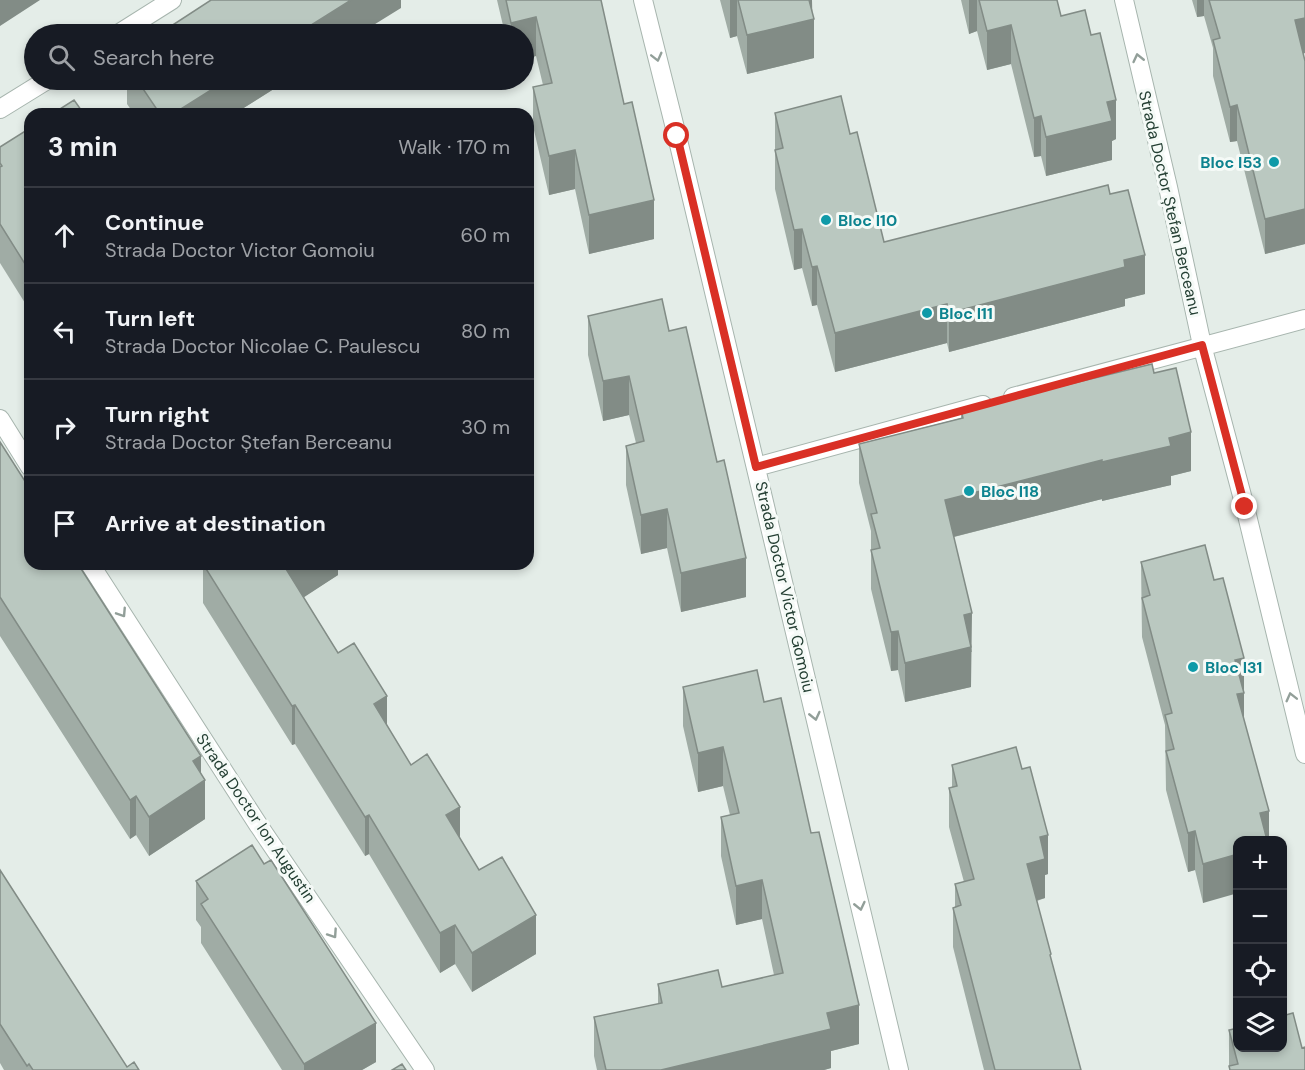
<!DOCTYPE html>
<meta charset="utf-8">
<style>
body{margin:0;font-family:"DM Sans",sans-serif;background:#20242c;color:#f1f3f6}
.controls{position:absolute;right:18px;bottom:18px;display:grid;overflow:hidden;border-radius:12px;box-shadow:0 3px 9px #0003}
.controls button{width:54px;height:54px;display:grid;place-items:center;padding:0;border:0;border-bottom:2px solid #363941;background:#171b24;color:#f1f3f6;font:30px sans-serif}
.stop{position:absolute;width:18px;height:18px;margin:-14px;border:4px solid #d93025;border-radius:50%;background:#fff}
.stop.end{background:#d93025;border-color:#fff;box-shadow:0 2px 6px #0008}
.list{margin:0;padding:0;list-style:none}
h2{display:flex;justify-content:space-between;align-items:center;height:78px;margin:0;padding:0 24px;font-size:26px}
h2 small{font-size:20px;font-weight:400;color:#9ea1a6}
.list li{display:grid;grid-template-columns:39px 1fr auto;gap:18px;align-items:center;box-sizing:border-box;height:96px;padding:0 24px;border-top:2px solid #363941}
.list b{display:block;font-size:22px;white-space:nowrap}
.list p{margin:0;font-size:20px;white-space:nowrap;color:#9ea1a6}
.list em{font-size:20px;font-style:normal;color:#9ea1a6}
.icon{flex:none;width:33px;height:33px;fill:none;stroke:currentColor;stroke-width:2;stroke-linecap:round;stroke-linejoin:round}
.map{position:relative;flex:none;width:1305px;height:1070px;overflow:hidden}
.search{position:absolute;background:#171b24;box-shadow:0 3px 9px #0003;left:24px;top:24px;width:510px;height:66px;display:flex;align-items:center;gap:15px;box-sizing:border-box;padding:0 21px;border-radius:33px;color:#9ea1a6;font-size:22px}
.panel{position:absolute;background:#171b24;box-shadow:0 3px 9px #0003;left:24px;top:108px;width:510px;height:462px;border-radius:18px}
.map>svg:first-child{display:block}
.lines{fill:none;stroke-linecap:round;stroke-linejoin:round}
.minor-casing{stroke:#a7b5ae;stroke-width:20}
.minor{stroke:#fff;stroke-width:18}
.wall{fill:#a0aca5}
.shaded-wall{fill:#828c86}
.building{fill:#bac8c0;stroke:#828c86;stroke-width:1.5}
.oneway{stroke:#929f99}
.route{stroke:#d93025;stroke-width:8}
.culture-dot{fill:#0f9aa8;stroke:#f5faf7;stroke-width:2}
.labels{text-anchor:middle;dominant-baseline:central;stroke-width:6;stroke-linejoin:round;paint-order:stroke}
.culture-label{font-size:16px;font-weight:bold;fill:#0d838f;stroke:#f5faf7;text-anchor:start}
.street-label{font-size:16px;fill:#243f33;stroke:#f5faf7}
</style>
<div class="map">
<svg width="1305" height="1070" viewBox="0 0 1305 1070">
<rect width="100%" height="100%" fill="#e4ede8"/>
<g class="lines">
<!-- minor casing -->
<g class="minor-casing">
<path id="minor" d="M643,0L677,136L899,1070
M1124,0L1168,187L1202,345L1245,507L1305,754
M118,34L172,0
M0,109L47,80
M1013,397L1305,319
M0,419L30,467
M756,467L983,405
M90,564L259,826L425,1070"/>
</g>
<!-- minor -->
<use href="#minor" class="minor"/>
</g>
<!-- wall -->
<path class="wall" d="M497,0H601L654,239L589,254L575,189L549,195L533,126V87L543,85L536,56L524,59V34H505Z
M720,0H812L814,58L747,74L737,36L730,38Z
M961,0H1057L1061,16L1116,139L1112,141V160L1046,176L1041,156L1034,157L1011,64L987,70L977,31L969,34Z
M1192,0H1305V53L1303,54L1305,61V244L1265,254L1237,141L1230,142L1213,76V48L1204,16L1197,17Z
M127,80H288L234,114H134L127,104Z
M775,113L850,134L884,242L1110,194L1145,294L1125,299V306L949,352L947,343L835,372L817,305L812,306L802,268L794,270L775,189Z
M30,128V311L0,263V147Z
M588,316L669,331L746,597L681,612L667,548L641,554L626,485V446L636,443L629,415L603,421L588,355Z
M1154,373L1191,471L1171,476V485L1102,501V499L954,537L972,652H971V687L905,702L898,670L891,671L871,589V531L859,483V444L961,418V410L1042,391Z
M0,442L201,773L205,819L149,856L136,835L130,839L0,636Z
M1141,562L1244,692V721L1269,840L1203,903L1195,870L1188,872L1166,790L1165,725L1142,637Z
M203,564H338V575L303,597L338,653L387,726L411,765L460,838L479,870L536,954L472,992L455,964L440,973L369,854L365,856L295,744L292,745L203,603Z
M683,687L764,702L859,1044L831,1051V1068L824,1070H597L594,1056V1017L658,1004V984L722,987L774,975L762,919L736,925L721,856V817L730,815L723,786L698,792L683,726Z
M952,765L1048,874L1045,875V898L1037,901L1051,961L1081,1070H984L953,947V908L955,907V884L964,882L949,827V788L952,787Z
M264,864L376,1062L362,1070H282L201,943V927L196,920V881Z
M0,870L127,1067L139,1070H4L0,1063Z
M1229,1030L1302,1048L1305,1070H1229Z"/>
<!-- shaded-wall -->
<path class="shaded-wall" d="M0,0H40L0,26Z
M351,0H401V8L359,34H297Z
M730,0H737V36L730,38Z
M805,0H812V19H814V58L747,74V35Z
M969,0H977V31L969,34Z
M1197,0H1204V16L1197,17Z
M536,17V56L524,59V34H511V23Z
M1305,18V53L1295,55V20Z
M1011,25V64L987,70V31Z
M227,80H288L234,114H173Z
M1116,100V139L1112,141V160L1046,176V137L1107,102Z
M1237,105V141L1230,142V107Z
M1041,116V156L1034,157V118Z
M575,150V189L549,195V156Z
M654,200V239L589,254V215Z
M1305,209V244L1265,254V219Z
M802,229V268L794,270V230Z
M1145,255V294L1125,299V306L949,352V313L1124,260Z
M817,266V305L812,306V267Z
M947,304V343L835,372V333Z
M629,376V415L603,421V381Z
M1191,432V471L1171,476V485L1102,501V462L1169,438Z
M1102,460V499L945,539V500Z
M667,509V548L641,554V515Z
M746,558V597L681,612V573Z
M294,564H338V575L286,609V569Z
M972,613L971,687L905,702V663L964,615Z
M898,631V670L891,671V632Z
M1244,658V732L1237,734L1235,660Z
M387,696V735L374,704Z
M295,705V744L292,745V706Z
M723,747V786L698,792V753Z
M201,756V783L205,780V819L149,856V817L193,761Z
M136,796V835L130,839V800Z
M460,807V846L446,815Z
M1269,811V840H1260V813Z
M369,815V854L365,856V817Z
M1195,831V870L1188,872V833Z
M1048,835V874L1045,875V898L1027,903V864L1040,837Z
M1238,854V893L1203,903V864Z
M762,880V919L736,925V886Z
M536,915V954L472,992V953Z
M455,925V964L440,973V933Z
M859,1005V1044L831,1051V1068L824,1070H661L827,1013Z
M376,1023V1062L362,1070H304V1064Z"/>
<!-- building -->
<path class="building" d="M211,0H351L297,34H168L165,30Z
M506,0H601L624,104L632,102L654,200L589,215L575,150L549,156L533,87L552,83L536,17L511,23Z
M738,0H809L814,19L747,35Z
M979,0H1057L1061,16L1085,10L1091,35L1100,33L1116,100L1107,102L1112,121L1046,137L1041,116L1034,118L1011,25L987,31Z
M1209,0H1305V18L1295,20L1305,61V209L1265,219L1237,105L1230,107L1213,40L1220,38Z
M137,80H227L173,114H160Z
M841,96L850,134L857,132L884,242L1108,185L1110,194L1128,190L1145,255L1124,260L1125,267L949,313L947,304L835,333L817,266L812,267L802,229L794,230L775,150L783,148L775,113Z
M74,100L84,114H52Z
M30,128V272L0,224V167L2,166L0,163V147Z
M662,299L669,331L686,327L717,462L724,460L746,558L681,573L667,509L641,515L626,446L644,441L629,376L603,381L588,316Z
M1152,364L1154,373L1176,368L1191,432L1169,438L1171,446L1102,462V460L945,500L972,613L964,615L971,647L905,663L898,631L891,632L871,550L880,548L871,514L877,513L859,444L963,418L961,410L1041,389L1042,391Z
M0,442L30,489V564H78L201,756L193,761L205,780L149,817L136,796L130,800L0,597Z
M1205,545L1214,580L1223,578L1244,658L1235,660L1244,693L1237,694L1269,811L1260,813L1267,840H1238V854L1203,864L1195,831L1188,833L1166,751L1174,749L1165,715L1172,713L1142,598L1150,595L1141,562Z
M203,564H294L286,569L338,653L354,643L387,696L374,704L411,765L427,754L460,807L446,815L479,870L502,857L536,915L472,953L455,925L440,933L369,815L365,817L295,705L292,706Z
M757,670L764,702L781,698L811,833L819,832L859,1005L827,1013L831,1029L661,1070H606L594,1017L662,1003L658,984L718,970L722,987L783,973L762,880L736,886L721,817L739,813L723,747L698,753L683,687Z
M1016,747L1022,769L1030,767L1048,835L1040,837L1045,859L1027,864L1051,954L1050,955L1081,1070H995L953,908L961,905L955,884L974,879L949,788L957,786L952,765Z
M252,845L264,864L271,860L376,1023L304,1064L201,904L208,899L196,881Z
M0,870L127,1067L134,1062L139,1070H33L29,1064L27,1066L0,1024Z
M1293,1013L1302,1048L1305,1047V1070H1230L1229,1066L1238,1064L1229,1030L1238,1028V1047H1282V1016Z
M402,1064L406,1070H392Z"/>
<!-- one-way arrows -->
<defs><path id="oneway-chevron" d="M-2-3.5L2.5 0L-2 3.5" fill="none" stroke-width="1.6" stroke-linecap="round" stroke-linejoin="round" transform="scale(1.5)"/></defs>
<g class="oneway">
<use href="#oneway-chevron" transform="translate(657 57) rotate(76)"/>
<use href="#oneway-chevron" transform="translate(1138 58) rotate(-103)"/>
<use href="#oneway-chevron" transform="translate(122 613) rotate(57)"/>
<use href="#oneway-chevron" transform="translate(1291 697) rotate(-104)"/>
<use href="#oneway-chevron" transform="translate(815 716) rotate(77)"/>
<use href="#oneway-chevron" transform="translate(860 906) rotate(77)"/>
<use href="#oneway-chevron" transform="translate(333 934) rotate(56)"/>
</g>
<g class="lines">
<!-- route -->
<path class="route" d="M677,136L756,467L1202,345L1245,507"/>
</g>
<!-- markers -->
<g class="culture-dot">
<circle cx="1274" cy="162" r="6"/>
<circle cx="826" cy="220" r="6"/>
<circle cx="927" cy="313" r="6"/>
<circle cx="969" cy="491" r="6"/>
<circle cx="1193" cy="667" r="6"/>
</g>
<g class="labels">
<!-- culture labels -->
<g class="culture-label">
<text x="1262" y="162" text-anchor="end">Bloc I53</text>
<text x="838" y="220">Bloc I10</text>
<text x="939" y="313">Bloc I11</text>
<text x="981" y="491">Bloc I18</text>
<text x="1205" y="667">Bloc I31</text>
</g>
<!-- street labels -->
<g class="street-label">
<text transform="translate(1170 203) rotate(77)">Strada Doctor Ștefan Berceanu</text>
<text transform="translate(785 587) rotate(77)">Strada Doctor Victor Gomoiu</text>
<text transform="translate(256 818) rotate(56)">Strada Doctor Ion Augustin</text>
</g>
</g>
</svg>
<div class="controls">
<button>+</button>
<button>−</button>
<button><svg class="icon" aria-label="locate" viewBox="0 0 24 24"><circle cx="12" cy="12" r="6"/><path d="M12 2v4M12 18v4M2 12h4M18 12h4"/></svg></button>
<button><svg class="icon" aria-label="layers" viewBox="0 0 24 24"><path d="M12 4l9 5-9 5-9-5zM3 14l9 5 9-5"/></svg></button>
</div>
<div class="stop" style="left:677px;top:136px"></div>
<div class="stop end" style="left:1245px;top:507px"></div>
<div class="search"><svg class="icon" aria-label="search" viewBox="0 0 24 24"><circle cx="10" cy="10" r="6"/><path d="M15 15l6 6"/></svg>Search here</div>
<section class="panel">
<h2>3 min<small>Walk · 170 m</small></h2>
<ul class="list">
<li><svg class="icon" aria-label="ahead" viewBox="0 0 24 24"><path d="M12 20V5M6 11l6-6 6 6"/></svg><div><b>Continue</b><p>Strada Doctor Victor Gomoiu</p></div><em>60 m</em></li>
<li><svg class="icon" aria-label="left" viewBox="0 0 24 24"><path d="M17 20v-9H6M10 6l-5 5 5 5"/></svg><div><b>Turn left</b><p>Strada Doctor Nicolae C. Paulescu</p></div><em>80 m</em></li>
<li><svg class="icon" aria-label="right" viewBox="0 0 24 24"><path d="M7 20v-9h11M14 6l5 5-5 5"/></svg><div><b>Turn right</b><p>Strada Doctor Ștefan Berceanu</p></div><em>30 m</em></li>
<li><svg class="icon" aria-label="arrive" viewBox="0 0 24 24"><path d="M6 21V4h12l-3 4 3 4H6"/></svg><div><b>Arrive at destination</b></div></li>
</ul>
</section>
</div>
